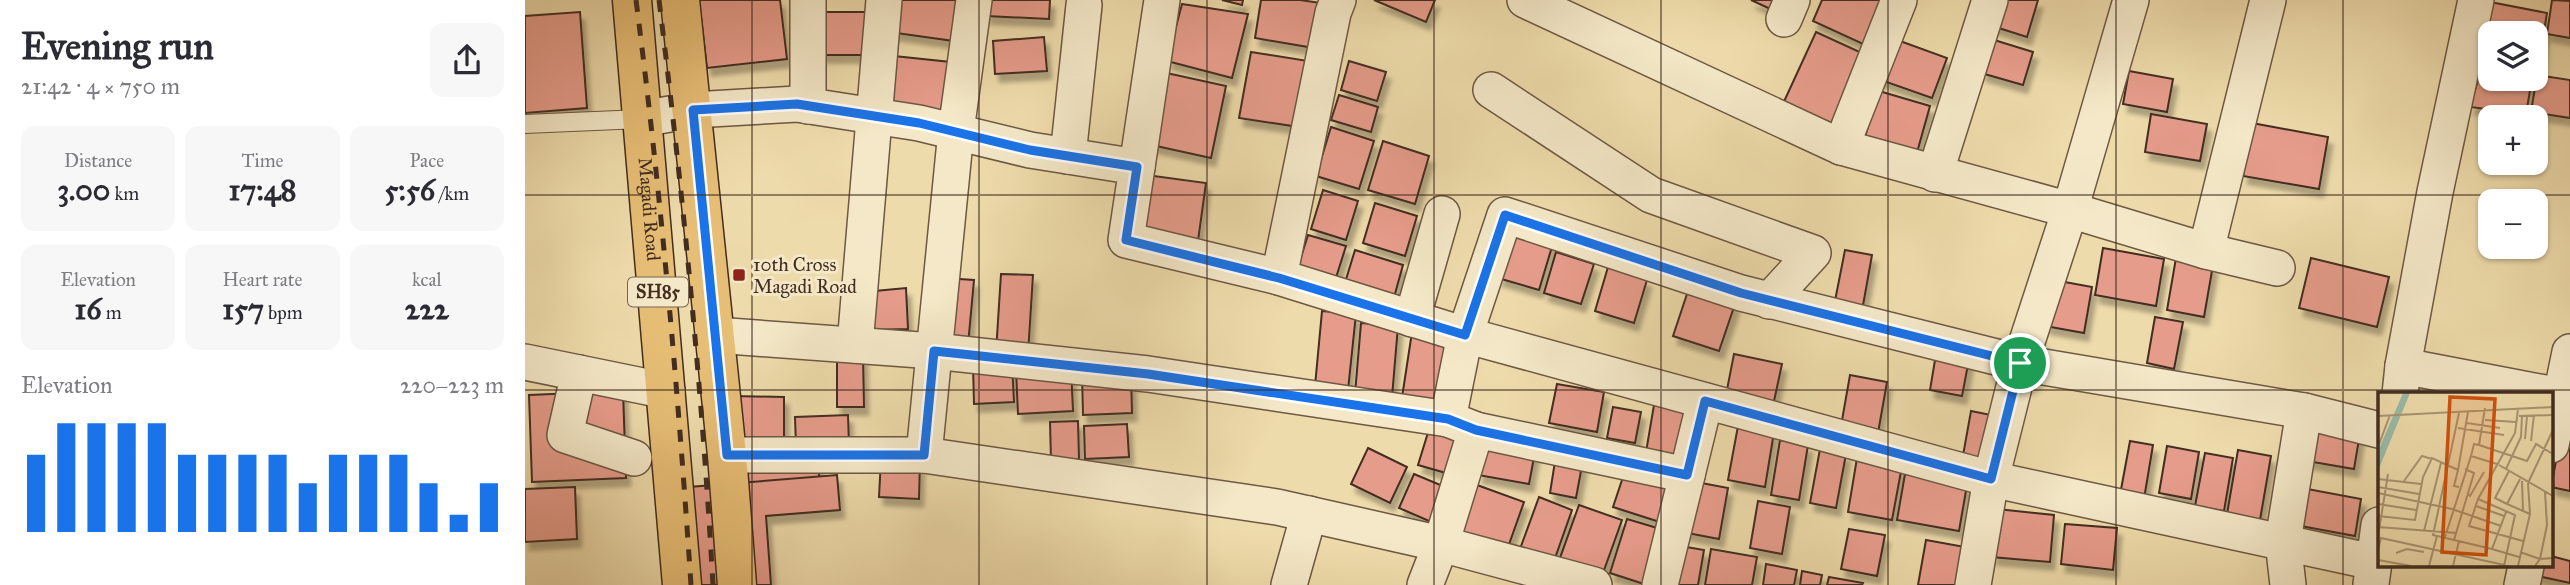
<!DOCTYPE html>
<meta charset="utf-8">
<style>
body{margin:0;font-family:"IM FELL Great Primer",serif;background:#f7f7f7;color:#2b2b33;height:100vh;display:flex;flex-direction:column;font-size:26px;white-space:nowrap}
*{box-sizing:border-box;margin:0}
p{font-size:23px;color:#7c7c81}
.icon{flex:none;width:38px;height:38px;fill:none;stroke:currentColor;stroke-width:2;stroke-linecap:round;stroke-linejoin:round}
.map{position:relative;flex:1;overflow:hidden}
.panel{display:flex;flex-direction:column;background:#fff;width:525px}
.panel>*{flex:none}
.buttons{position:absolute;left:1953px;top:21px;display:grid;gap:14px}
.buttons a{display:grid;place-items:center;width:70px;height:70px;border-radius:14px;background:#fff;box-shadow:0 2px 5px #0004;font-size:35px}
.pin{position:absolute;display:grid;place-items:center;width:60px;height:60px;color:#fff;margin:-30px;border:4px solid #fff;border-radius:50%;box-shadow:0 2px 7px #0007}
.round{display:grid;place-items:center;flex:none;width:74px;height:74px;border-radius:14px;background:#f7f7f7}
.head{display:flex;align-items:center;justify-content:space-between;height:119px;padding:0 21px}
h1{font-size:38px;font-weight:700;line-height:52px}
.figures{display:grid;grid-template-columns:repeat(3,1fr);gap:10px;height:119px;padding:7px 21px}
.figures div{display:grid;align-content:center;border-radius:14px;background:#f7f7f7;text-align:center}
.figures b{font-size:30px;font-weight:700}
.figures small{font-size:19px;font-weight:400}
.figures p{font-size:19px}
.chart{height:196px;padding:14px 21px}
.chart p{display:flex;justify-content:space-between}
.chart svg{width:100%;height:126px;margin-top:7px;stroke:#1a73e8;stroke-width:6}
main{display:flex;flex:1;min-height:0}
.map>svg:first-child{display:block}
.building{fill:#e69c8b;stroke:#422d20;stroke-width:2;filter:url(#shadow)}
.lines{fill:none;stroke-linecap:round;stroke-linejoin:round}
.lane-casing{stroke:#6d5843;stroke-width:20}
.street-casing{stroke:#6d5843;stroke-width:38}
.primary-casing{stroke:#422d20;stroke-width:41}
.lane{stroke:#f4e8c8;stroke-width:18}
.street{stroke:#f4e8c8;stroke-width:35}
.primary{stroke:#e7be76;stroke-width:38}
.rail{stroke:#422d20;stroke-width:5;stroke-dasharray:12 12;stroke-linecap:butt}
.route-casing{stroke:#fff;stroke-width:14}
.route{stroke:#1a73e8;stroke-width:9}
.grid{fill:none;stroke:#422d20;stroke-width:2;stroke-opacity:0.55}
.poi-dot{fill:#8f2418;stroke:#f4e8c8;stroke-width:2.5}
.labels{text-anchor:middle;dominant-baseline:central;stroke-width:6;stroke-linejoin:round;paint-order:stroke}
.shield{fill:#f4e8c8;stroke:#776552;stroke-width:2}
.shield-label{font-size:18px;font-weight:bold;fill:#422d20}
.street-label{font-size:19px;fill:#422d20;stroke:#f4e8c8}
.poi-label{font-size:19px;fill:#422d20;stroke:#f4e8c8;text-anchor:start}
.inset-road{fill:none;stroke:#a99573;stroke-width:2}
.view{fill:#cf520f;fill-opacity:0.15;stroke:#cf520f;stroke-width:3.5}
.inset-edge{fill:none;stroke:#422d20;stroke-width:3.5}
</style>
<main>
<section class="panel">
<div class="head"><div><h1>Evening run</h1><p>21:42 · 4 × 750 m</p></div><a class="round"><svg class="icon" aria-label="share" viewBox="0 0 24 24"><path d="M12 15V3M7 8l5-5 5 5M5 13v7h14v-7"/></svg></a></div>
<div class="figures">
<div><p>Distance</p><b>3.00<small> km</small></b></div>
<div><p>Time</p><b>17:48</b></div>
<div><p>Pace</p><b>5:56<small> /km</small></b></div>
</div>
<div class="figures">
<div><p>Elevation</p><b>16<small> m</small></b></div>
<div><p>Heart rate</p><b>157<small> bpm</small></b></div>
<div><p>kcal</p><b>222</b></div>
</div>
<div class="chart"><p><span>Elevation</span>220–223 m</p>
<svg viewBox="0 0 160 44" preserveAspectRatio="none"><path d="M5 44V17M15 44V6M25 44V6M35 44V6M45 44V6M55 44V17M65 44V17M75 44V17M85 44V17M95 44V27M105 44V17M115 44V17M125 44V17M135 44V27M145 44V38M155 44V27"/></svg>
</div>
</section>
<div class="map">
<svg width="2045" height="585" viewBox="0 0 2045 585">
<defs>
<filter id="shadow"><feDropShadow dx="4.5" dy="8" stdDeviation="2" flood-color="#0004"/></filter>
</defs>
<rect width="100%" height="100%" fill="#eedbab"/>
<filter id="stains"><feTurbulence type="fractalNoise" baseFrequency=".00286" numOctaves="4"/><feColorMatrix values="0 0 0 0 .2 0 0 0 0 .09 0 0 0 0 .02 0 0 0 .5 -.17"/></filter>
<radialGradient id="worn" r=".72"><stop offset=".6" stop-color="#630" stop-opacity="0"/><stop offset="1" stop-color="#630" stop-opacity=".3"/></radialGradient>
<!-- building -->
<g class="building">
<path d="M174,0H255L262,59L182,68Z"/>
<path d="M368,0H435L429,41L364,32Z"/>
<path d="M462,0H525L524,19L461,16Z"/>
<path d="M697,0H718L717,5Z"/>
<path d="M736,0H775L796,3L789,48L730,38Z"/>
<path d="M849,0H910L901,22Z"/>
<path d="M1226,0H1260L1254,13Z"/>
<path d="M1297,0H1359L1338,44L1288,21Z"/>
<path d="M1469,0H1513L1502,37L1461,24Z"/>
<path d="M2027,0L2045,1V38L2022,34Z"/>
<path d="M1960,1L2022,13L2012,73L2011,33H1965V61L1951,57Z"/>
<path d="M657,4L723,14L707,78L642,61Z"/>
<path d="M55,12L62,108L0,113V16Z"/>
<rect x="286" y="12" width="61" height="43"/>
<path d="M1291,32L1339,54L1304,130L1256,108Z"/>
<path d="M519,37L522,71L470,74L468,41Z"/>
<path d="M1364,37L1422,58L1407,98L1350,78Z"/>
<path d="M1466,39L1508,52L1498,85L1456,73Z"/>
<path d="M726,52L783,61L774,127L714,118Z"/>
<path d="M369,56L435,63L429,121L362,113Z"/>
<path d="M824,61L861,72L852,101L816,90Z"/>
<path d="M1956,70L1965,71V79H2007L2001,114L1945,107Z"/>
<path d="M1604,71L1648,79L1642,112L1598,104Z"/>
<path d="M637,72L701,86L686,158L622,144Z"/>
<path d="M2012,75L2045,80V118L2006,112Z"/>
<path d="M1354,91L1405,106L1391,156L1339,140Z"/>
<path d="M814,95L853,107L846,132L806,120Z"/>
<path d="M1626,114L1682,124L1675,161L1620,152Z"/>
<path d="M1727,123L1803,137L1794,189L1718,176Z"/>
<path d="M806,127L849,141L834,189L791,176Z"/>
<path d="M858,141L904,156L890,204L843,190Z"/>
<path d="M614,174L681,183L672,248L606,240Z"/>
<path d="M798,190L833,201L821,240L786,229Z"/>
<path d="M850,203L892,216L880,256L838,243Z"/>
<path d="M989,228L1029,240L1014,290L973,278Z"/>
<path d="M783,235L821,246L809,284L771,273Z"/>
<path d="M1578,248L1639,259L1631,306L1570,295Z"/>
<path d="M830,250L878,265L868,301L819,286Z"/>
<path d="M1320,250L1347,255L1337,311L1309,306Z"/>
<path d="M1031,252L1069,264L1056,304L1019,293Z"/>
<path d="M1651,258L1688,265L1679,317L1642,310Z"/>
<path d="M1786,258L1864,277L1852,327L1774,308Z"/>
<path d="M1083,267L1122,280L1109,323L1070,311Z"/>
<path d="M476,274L508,275L503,354L471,352Z"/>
<path d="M419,278L449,280L443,345L413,342Z"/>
<path d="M1529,280L1567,287L1559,333L1520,326Z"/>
<path d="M381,288L383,329L346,330L350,291Z"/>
<path d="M1164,288L1210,304L1194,351L1148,336Z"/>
<path d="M797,311L831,314L823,390L790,386Z"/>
<path d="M1630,317L1658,322L1649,369L1622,363Z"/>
<path d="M836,323L873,326L867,397L830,394Z"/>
<path d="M887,332L926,338L915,410L876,404Z"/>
<path d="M1412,348L1445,354L1437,396L1405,390Z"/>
<path d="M312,354L338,355L339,407H312Z"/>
<path d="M1209,354L1257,364L1246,415L1199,405Z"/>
<path d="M487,363L489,402L449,404L448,365Z"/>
<path d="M546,368L548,411L493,414L491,370Z"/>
<path d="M606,373L607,413L558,415L557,375Z"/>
<path d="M1325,375L1362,382L1353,433L1316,426Z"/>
<path d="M1032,384L1079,392L1072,432L1024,423Z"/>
<path d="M98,391L101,478L7,482L4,395Z"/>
<path d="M208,396L259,397V445H208Z"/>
<path d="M2043,399L2045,400V491L2026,487Z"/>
<path d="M1129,405L1169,413L1160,459L1121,452Z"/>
<path d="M1088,407L1116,412L1110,443L1082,438Z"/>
<path d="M1446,411L1466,415L1458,465L1437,461Z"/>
<path d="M323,415L324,445L271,447L270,417Z"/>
<path d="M1789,419L1836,427L1829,469L1782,461Z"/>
<path d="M553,421L554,459L526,460L525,422Z"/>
<path d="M602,424L604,457L560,459L559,426Z"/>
<path d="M905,426L940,436L928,475L893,465Z"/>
<path d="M1213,426L1249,432L1240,487L1203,480Z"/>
<path d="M1255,440L1283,445L1274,500L1246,495Z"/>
<path d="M1605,441L1628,445L1619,499L1595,495Z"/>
<path d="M959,443L1010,452L1004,484L953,475Z"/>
<path d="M1642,446L1674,452L1666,499L1634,493Z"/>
<path d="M843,448L882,467L865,503L826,484Z"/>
<path d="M1295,449L1321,454L1311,508L1285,503Z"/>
<path d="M1713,450L1746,456L1735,520L1702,514Z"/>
<path d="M1680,453L1708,458L1699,511L1670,506Z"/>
<path d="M1031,455L1058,460L1051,498L1025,493Z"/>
<path d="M1332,458L1377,466L1367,520L1323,512Z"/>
<path d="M356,459L395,461L394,499L354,497Z"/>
<path d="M294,460V510H219L218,461Z"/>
<path d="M1102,465L1158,483L1144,525L1088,507Z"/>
<path d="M889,474L925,489L911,524L874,508Z"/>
<path d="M1380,474L1442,485L1434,531L1372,520Z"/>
<path d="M312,475L315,510L241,516L246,585H146L139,489Z"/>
<path d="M1166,481L1203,488L1194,539L1157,532Z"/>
<path d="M952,485L999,502L982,550L934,533Z"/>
<path d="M1761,485L1836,499L1830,536L1754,522Z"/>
<path d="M50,487L52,539L0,542V489Z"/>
<path d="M1014,497L1047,510L1029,561L995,549Z"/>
<path d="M1233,501L1265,507L1257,554L1225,548Z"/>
<path d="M1054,505L1097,520L1078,573L1035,558Z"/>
<path d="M1472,509L1529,515L1525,562L1467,557Z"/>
<path d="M1102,519L1139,530L1122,585L1085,573Z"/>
<path d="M1540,524L1592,528L1588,570L1536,564Z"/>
<path d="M1324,529L1360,535L1352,576L1316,569Z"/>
<path d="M1401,540L1440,547L1433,585H1393Z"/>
<path d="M1150,545L1179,550L1173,585H1143Z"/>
<path d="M1186,549L1232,557L1227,585H1180Z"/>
<path d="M2026,556L2045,561V583L2008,575L2011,566H2026Z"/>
<path d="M1241,564L1272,570L1269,585H1238Z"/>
<path d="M1277,571L1297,575L1295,585H1275Z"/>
<path d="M1304,577L1338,583L1337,585H1302Z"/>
</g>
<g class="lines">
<!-- lane casing -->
<g class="lane-casing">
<path id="lane" d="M0,124L116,119"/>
</g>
<!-- street casing -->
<g class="street-casing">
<g id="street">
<path d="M813,0L808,13L754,277L940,335L1466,479L1848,562"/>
<path d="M1000,0L1316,147L1545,210L1681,251L1743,0"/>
<path d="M1259,19L1267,0"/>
<path d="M966,90L1126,195L1288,253L1244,301"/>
<path d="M283,106V0"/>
<path d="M116,119L168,110L272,104L394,123L505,150L612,167L601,240L754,277"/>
<path d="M1316,147L1374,0"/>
<path d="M543,156L559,5"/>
<path d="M612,167L637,0"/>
<path d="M1410,174L1465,0"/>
<path d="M1681,251L1752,268"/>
<path d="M887,319L917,214"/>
<path d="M190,335L409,351L623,374L923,419L951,430L916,544L900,585"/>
<path d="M330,345L359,0"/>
<path d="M0,362L142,391"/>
<path d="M1878,366L2025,394"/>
<path d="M54,373L40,435L109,458"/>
<path d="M1875,394L1878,366L1910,192L1951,0"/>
<path d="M923,419L940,335L980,215L1216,293L1495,363L1779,411L1854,430"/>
<path d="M951,430L1162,475L1180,401"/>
<path d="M2026,445L2045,352"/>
<path d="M202,455H399L752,507L916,544L1069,585"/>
<path d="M399,455L431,131L449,0"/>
<path d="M1846,584L1854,525"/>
<path d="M764,585L784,514"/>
<path d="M1135,585L1162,475"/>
<path d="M1448,585L1466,479L1495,363L1545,210L1606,0"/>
<path d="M1763,585L1758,541L1779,411"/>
<path d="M1997,585L2001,566"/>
</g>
</g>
<!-- primary casing -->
<g class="primary-casing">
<g id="primary">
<path id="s1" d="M107,0L157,585"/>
<path d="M155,0L202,455L212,585"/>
</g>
</g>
<!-- lane -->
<use href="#lane" class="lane"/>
<!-- street -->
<use href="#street" class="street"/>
<!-- primary -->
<use href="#primary" class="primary"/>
<!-- rail -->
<g class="rail">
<path d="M111,0C136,194 153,390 166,585"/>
<path d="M134,0C158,194 177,390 188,585"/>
</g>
</g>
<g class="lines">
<!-- route casing -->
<g class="route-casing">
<path id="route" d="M272,104L394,123L505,150L612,167L601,240L754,278L940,335L980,215L1216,293L1495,363L1466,479L1180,401L1162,475L951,430L923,419L623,374L409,351L399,455H202L168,110Z"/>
</g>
<!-- route -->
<use href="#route" class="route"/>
</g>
<!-- grid -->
<path class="grid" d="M227,0V585M454,0V585M682,0V585M909,0V585M1136,0V585M1363,0V585M1591,0V585M1818,0V585M0,195H2045M0,390H2045"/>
<!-- markers -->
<rect class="poi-dot" x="207" y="268" width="14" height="14" rx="3.5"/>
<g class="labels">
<!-- shield labels -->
<rect class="shield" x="103" y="277.5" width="60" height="29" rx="5"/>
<g class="shield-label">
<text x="133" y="292">SH85</text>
</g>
<!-- street labels -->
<g class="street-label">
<text stroke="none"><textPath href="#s1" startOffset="210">Magadi Road</textPath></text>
</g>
<!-- poi labels -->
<g class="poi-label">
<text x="228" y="264">10th Cross<tspan x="228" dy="22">Magadi Road</tspan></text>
</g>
</g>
<!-- overview -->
<g transform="translate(1853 392)">
<rect width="175" height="175" fill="#eedbab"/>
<path d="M25,1H32L0,79V59Z" fill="#99bba9"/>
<path class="inset-road" d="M140,17L137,41L100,107L91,134L145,149M81,21L55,143L114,157M0,24L175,15M141,24L175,23M107,28L138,30M89,31L122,36M80,36L126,43M147,47L149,24M153,49L156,23M101,53L149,69L158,52L175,62M0,55L12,23M93,64L96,52L101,53L107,16M121,73L175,104M128,77L143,45L144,24M80,78L76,94L81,95M0,87L43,92M142,87L129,112L152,122M26,89L44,64L54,67M144,89L145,119M0,95L41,102M167,100L169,133L162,167L175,166M0,101L74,117L123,134M89,101L92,104L106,80M100,107L137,123L126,174M0,112L38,118M129,112L117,106L131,79M98,114L126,124M128,120L114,157L141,165M0,124L37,128L45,85L54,66L80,78L90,20M0,135L78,141M46,139L63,71M0,145L10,82M67,145L93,64L119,72M76,148L96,81L87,77M0,158L3,146L131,174M142,160L162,167L157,174M18,161L29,157L46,160M0,168L33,174M51,174L59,144M75,174L81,149M140,174L152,122L150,91L175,38"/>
<path class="view" d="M72,5L117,7L108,163L64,160Z"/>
<rect width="175" height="175" class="inset-edge"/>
</g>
<rect width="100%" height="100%" filter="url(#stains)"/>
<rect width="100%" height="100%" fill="url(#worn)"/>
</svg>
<div class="buttons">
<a><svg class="icon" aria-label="layers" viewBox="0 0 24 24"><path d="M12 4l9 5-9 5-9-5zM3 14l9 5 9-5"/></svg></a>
<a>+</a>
<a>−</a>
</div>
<div class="pin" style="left:1495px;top:363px;background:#1e9e55"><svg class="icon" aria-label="arrive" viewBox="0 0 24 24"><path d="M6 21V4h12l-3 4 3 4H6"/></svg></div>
</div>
</main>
